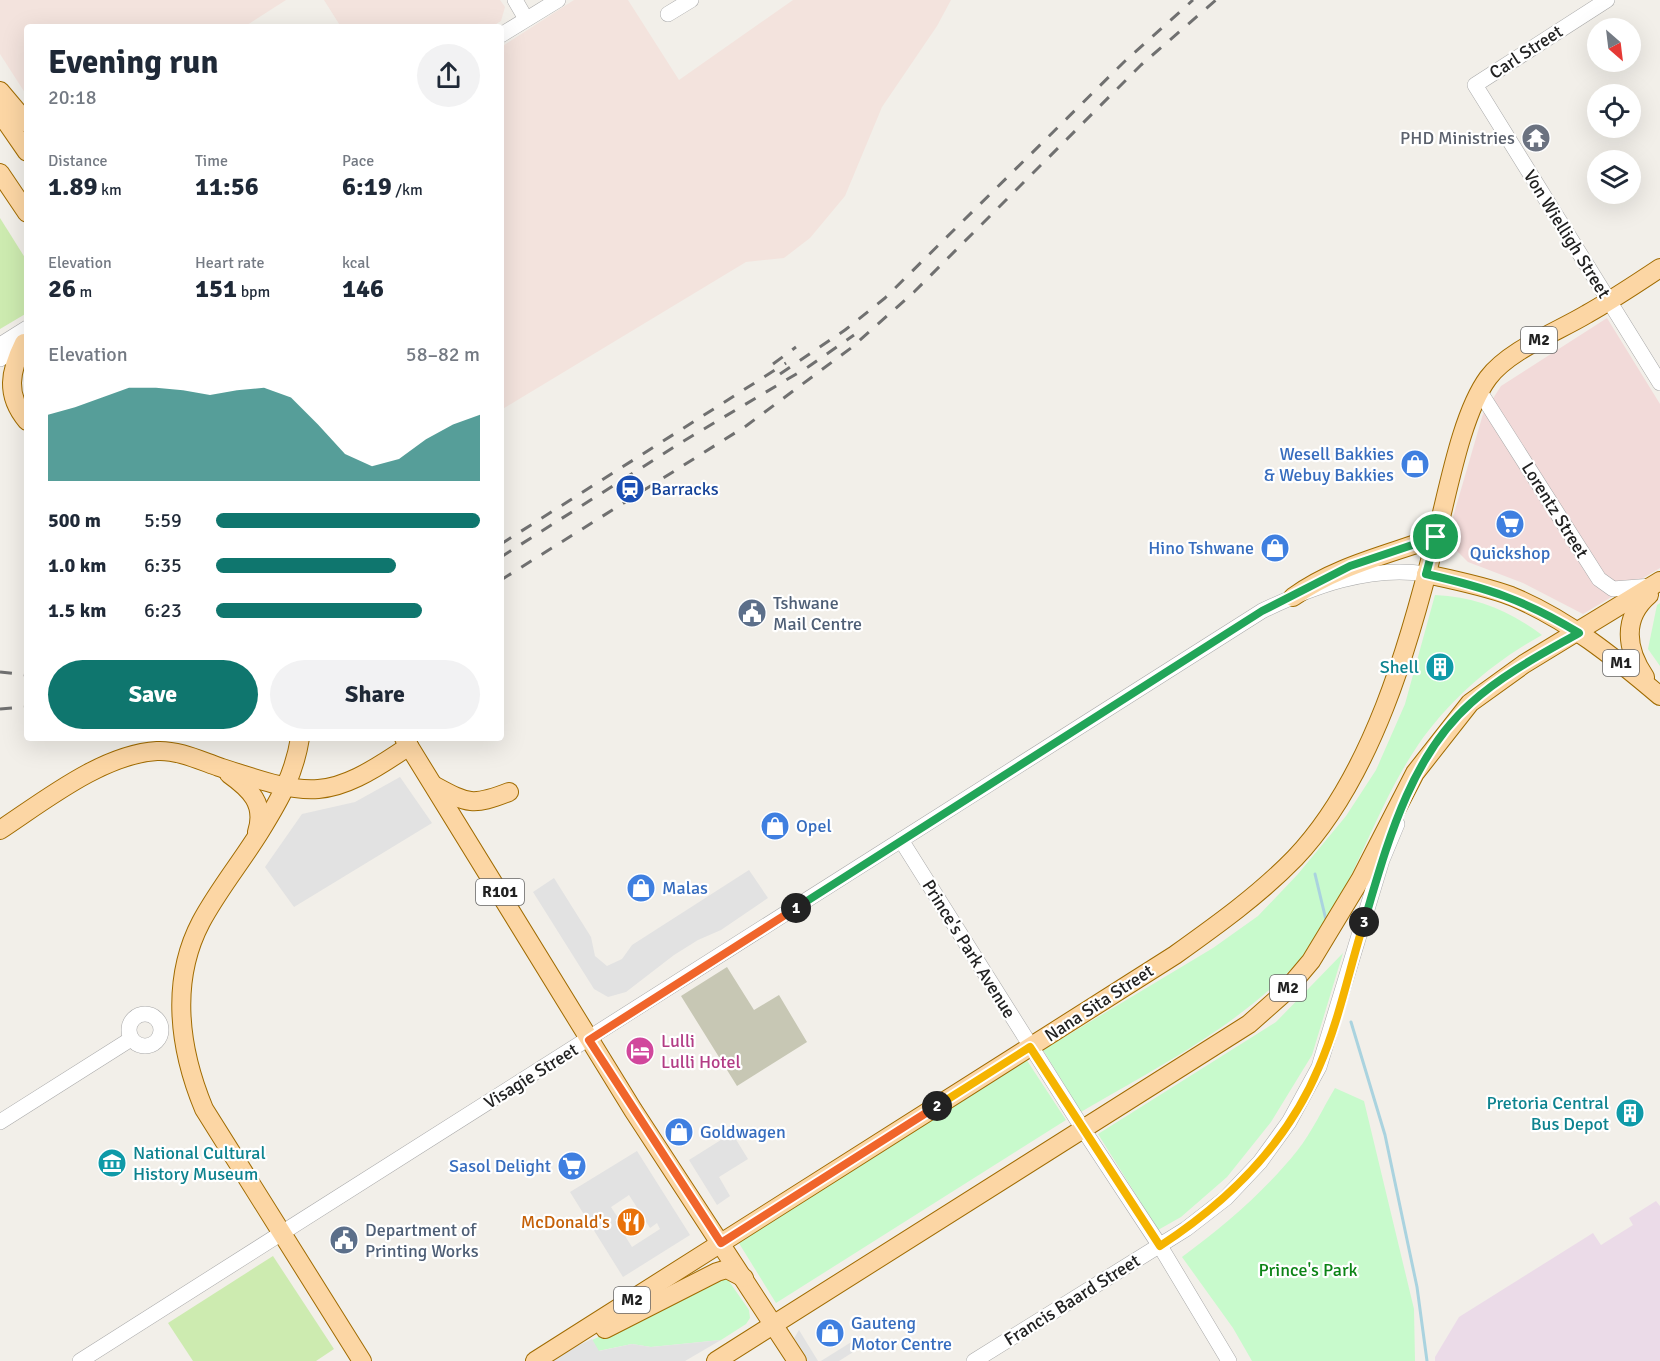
<!DOCTYPE html>
<meta charset="utf-8">
<style>
body{margin:0;font-family:Signika,sans-serif;background:#f2f2f3;color:#1f2937;height:100vh;display:flex;flex-direction:column;font-size:22px;white-space:nowrap}
*{box-sizing:border-box;margin:0}
p{font-size:20px;color:#747a83}
.icon{flex:none;width:33px;height:33px;fill:none;stroke:currentColor;stroke-width:2;stroke-linecap:round;stroke-linejoin:round}
.map{position:relative;flex:1;overflow:hidden}
.side{position:absolute;left:24px;top:24px;width:480px;height:717px;display:flex;flex-direction:column;background:#fff;border-radius:6px;box-shadow:0 6px 24px #0002}
.side>*{flex:none}
.needle{width:39px;rotate:152deg}
.tools{position:absolute;left:1587px;top:18px;display:grid;gap:12px}
.tools a{display:grid;place-items:center;width:54px;height:54px;border-radius:50%;background:#fff;box-shadow:0 6px 24px #0002;font-size:30px}
.pin{position:absolute;display:grid;place-items:center;width:51px;height:51px;color:#fff;margin:-26px;border:3px solid #fff;border-radius:50%;box-shadow:0 2px 6px #0007}
.km{position:absolute;width:30px;height:30px;margin:-15px;border-radius:50%;background:#222;color:#fff;font-size:16px;line-height:30px;text-align:center}
.round{display:grid;place-items:center;flex:none;width:63px;height:63px;border-radius:32px;background:#f2f2f3}
.headline{display:flex;align-items:center;justify-content:space-between;height:102px;padding:0 24px}
h1{font-size:33px;font-weight:800;line-height:45px}
.stats{display:grid;grid-template-columns:repeat(3,1fr);gap:9px;height:102px;padding:6px 24px}
.stats div{display:grid;align-content:center}
.stats b{font-size:26px;font-weight:800}
.stats small{font-size:16px;font-weight:400}
.stats p{font-size:16px}
.chart{height:168px;padding:12px 24px}
.chart p{display:flex;justify-content:space-between}
.chart svg{width:100%;height:108px;margin-top:6px;fill:#0f766e;opacity:.7}
.primary-button{display:flex;gap:12px;margin-top:auto;padding:12px 24px}
.primary-button a{flex:1;height:69px;border-radius:36px;background:#0f766e;color:#fff;font-size:24px;font-weight:800;line-height:69px;text-align:center}
.primary-button a+a{background:#f2f2f3;color:#1f2937}
ul{padding:0 24px;list-style:none;font-size:20px}
li{display:grid;grid-template-columns:96px 72px 1fr;align-items:center;height:45px}
li i{height:15px;border-radius:8px;background:#0f766e}
.map>svg:first-child{display:block}
.commercial{fill:#f2dad9}
.industrial{fill:#ebdbe8}
.military{fill:#f3e3dd}
.construction{fill:#c7c7b4}
.grass{fill:#cdebb0}
.park{fill:#c8facc}
.parking{fill:#e2e2e2;fill-rule:evenodd}
.lines{fill:none;stroke-linecap:round;stroke-linejoin:round}
.stream{stroke:#aad3df;stroke-width:3}
.minor-casing{stroke:#a9a9a9;stroke-width:16}
.major-casing{stroke:#a06b00;stroke-width:20}
.minor{stroke:#fff;stroke-width:15}
.major{stroke:#fcd6a4;stroke-width:18}
.rail{stroke:#707070;stroke-width:3;stroke-dasharray:12 12;stroke-linecap:butt}
.split-1-casing{stroke:#fff;stroke-width:12}
.split-2-casing{stroke:#fff;stroke-width:12}
.split-3-casing{stroke:#fff;stroke-width:12}
.split-4-casing{stroke:#fff;stroke-width:12}
.split-1{stroke:#22a559;stroke-width:8}
.split-2{stroke:#f0652b;stroke-width:8}
.split-3{stroke:#f5b400;stroke-width:8}
.split-4{stroke:#22a559;stroke-width:8}
.labels{text-anchor:middle;dominant-baseline:central;stroke-width:4.5;stroke-linejoin:round;paint-order:stroke}
.shield{fill:#fff;stroke:#646464;stroke-width:1.5}
.shield-label{font-size:16px;font-weight:bold;fill:#222}
.street-label{font-size:18px;fill:#222;stroke:#fff}
.worship-label{font-size:18px;fill:#5b616d;stroke:#fff;text-anchor:end}
.shop-label{font-size:18px;fill:#366cbe;stroke:#fff;text-anchor:start}
.transit-label{font-size:18px;fill:#164399;stroke:#fff;text-anchor:start}
.service-label{font-size:18px;fill:#4e5e75;stroke:#fff;text-anchor:start}
.culture-label{font-size:18px;fill:#0d838f;stroke:#fff;text-anchor:end}
.hotel-label{font-size:18px;fill:#b23c85;stroke:#fff;text-anchor:start}
.food-label{font-size:18px;fill:#c56008;stroke:#fff;text-anchor:end}
.park-label{font-size:18px;fill:#0c8416;stroke:#fff}
</style>
<div class="map">
<svg width="1660" height="1361" viewBox="0 0 1660 1361">
<rect width="100%" height="100%" fill="#f2efe9"/>
<!-- commercial -->
<path class="commercial" d="M1607,318L1660,404V568L1583,614L1523,583L1468,562L1456,550L1453,517L1483,414L1501,386Z"/>
<!-- industrial -->
<path class="industrial" d="M1656,1201L1660,1206V1361H1435V1357L1459,1317L1593,1233L1601,1245L1633,1225L1629,1218Z"/>
<!-- military -->
<g class="military">
<path d="M0,0H286L244,27H27V96L0,54Z"/>
<path d="M324,0H500L505,7L501,21L491,27H341Z"/>
<path d="M574,0H628L679,80L793,0H951L937,26L882,107L845,196L810,238L784,258L746,262L501,410V47Z"/>
</g>
<!-- construction -->
<path class="construction" d="M727,967L754,1010L779,995L807,1042L737,1086L681,996Z"/>
<!-- grass -->
<g class="grass">
<path d="M0,218L27,261V313L0,329Z"/>
<path d="M273,1256L334,1349L316,1361H193L168,1323Z"/>
</g>
<!-- park -->
<g class="park">
<path d="M1435,595C1477,597 1508,610 1542,635C1493,662 1450,699 1418,745C1378,804 1357,875 1319,934C1269,1011 1159,1066 1081,1112L1043,1050L1213,948L1258,916L1298,874L1346,816L1376,770L1405,704Z"/>
<path d="M1660,603V666L1648,649L1657,605Z"/>
<path d="M1343,953L1312,1055L1271,1122L1227,1177L1181,1217L1158,1230L1098,1134L1276,1022Z"/>
<path d="M1026,1059L1066,1120L776,1303L737,1240Z"/>
<path d="M1335,1088L1364,1101L1414,1309L1415,1361H1252L1233,1328L1182,1257C1224,1226 1264,1192 1297,1151C1312,1132 1323,1108 1335,1088Z"/>
<path d="M726,1277L749,1310L750,1318L746,1324L721,1340L651,1347L632,1344L598,1351L592,1340Z"/>
</g>
<!-- parking -->
<g class="parking">
<path d="M400,777L432,823L294,907L265,867L302,814L355,802Z"/>
<path d="M749,870L768,898L721,930L698,940L674,955L626,992L608,997L594,989L533,892L554,878L591,937L595,956L607,966L622,959L632,945Z"/>
<path d="M732,1133L748,1159L719,1177L730,1196L717,1205L689,1160Z"/>
<path d="M637,1151L690,1235L623,1277L570,1192ZM629,1195L650,1228L657,1223L660,1229L632,1247L615,1220L618,1218L611,1207Z"/>
<path d="M799,1330L818,1361H806L793,1340Z"/>
<path d="M861,1336L866,1344L839,1361H821Z"/>
<path d="M592,1339L599,1351L632,1344L651,1347L721,1340L685,1361H545Z"/>
</g>
<g class="lines">
<!-- stream -->
<g class="stream">
<path d="M1315,874L1326,920"/>
<path d="M1351,1022L1385,1135L1417,1287L1427,1361"/>
</g>
<!-- minor casing -->
<g class="minor-casing">
<g id="minor">
<path d="M515,0L526,19"/>
<path d="M1607,0L1475,85L1660,383"/>
<path d="M668,14L691,0"/>
<path d="M501,35L558,0"/>
<path d="M0,345L27,328"/>
<path d="M0,359L27,341"/>
<path d="M1480,392L1599,579L1613,589L1652,586"/>
<path d="M901,840L1083,1129L1160,1246L1229,1361"/>
<circle cx="145" cy="1030" r="16"/>
<path d="M0,1122L131,1039"/>
<path d="M80,1361L1262,611C1312,587 1369,565 1426,574"/>
<path d="M974,1361L1186,1229L1226,1198L1260,1162L1289,1122L1319,1067L1382,860L1397,824"/>
</g>
</g>
<!-- major casing -->
<g class="major-casing">
<g id="major">
<path d="M0,91L27,123"/>
<path d="M0,113L27,152"/>
<path d="M0,173L27,213"/>
<path d="M24,343C10,371 5,395 27,421"/>
<path d="M1426,574C1454,580 1484,586 1511,596C1567,619 1614,657 1660,696"/>
<path d="M1293,597C1336,566 1387,555 1436,537"/>
<path d="M1645,677C1626,649 1622,618 1649,595"/>
<path d="M300,738C294,775 280,799 261,830C242,861 218,890 201,922C170,981 179,1049 204,1109L362,1361"/>
<path d="M404,738L633,1110L797,1361"/>
<path d="M229,774C250,789 266,804 257,832"/>
<path d="M435,786C468,804 473,806 509,792"/>
<path d="M0,830C44,801 103,754 157,751C178,750 199,760 219,767C311,797 326,803 409,746"/>
<path d="M605,1329L717,1272L727,1269L744,1278"/>
<path d="M535,1361L1175,955C1217,925 1259,895 1295,858C1372,777 1410,643 1436,537C1448,492 1461,415 1488,378C1509,350 1557,332 1587,314C1612,300 1636,284 1660,268"/>
<path d="M716,1361L1249,1024L1284,993L1311,961L1360,880L1415,773L1470,703L1524,664L1660,581"/>
</g>
</g>
<!-- minor -->
<use href="#minor" class="minor"/>
<!-- major -->
<use href="#major" class="major"/>
<!-- rail -->
<g class="rail">
<path d="M773,364L796,347"/>
<path d="M780,374L845,330L885,298L1124,62L1193,0"/>
<path d="M501,544L786,363"/>
<path d="M501,557L682,442L808,367L854,335"/>
<path d="M501,580L746,426L851,348L914,292L1141,65L1216,0"/>
<path d="M0,672L27,675"/>
<path d="M0,709L27,707"/>
</g>
</g>
<g class="lines">
<!-- split-1 casing -->
<g class="split-1-casing">
<path id="split-1" d="M796,908L1262,611L1350,566L1436,537"/>
</g>
<!-- split-2 casing -->
<g class="split-2-casing">
<path id="split-2" d="M796,908L589,1040L721,1243L937,1106"/>
</g>
<!-- split-3 casing -->
<g class="split-3-casing">
<path id="split-3" d="M937,1106L1030,1047L1160,1246C1229,1201 1287,1144 1319,1067C1339,1021 1349,970 1364,922"/>
</g>
<!-- split-4 casing -->
<g class="split-4-casing">
<path id="split-4" d="M1364,922C1387,845 1409,758 1471,703C1503,674 1542,654 1579,633C1525,600 1487,588 1426,574L1436,537"/>
</g>
<!-- split-1 -->
<use href="#split-1" class="split-1"/>
<!-- split-2 -->
<use href="#split-2" class="split-2"/>
<!-- split-3 -->
<use href="#split-3" class="split-3"/>
<!-- split-4 -->
<use href="#split-4" class="split-4"/>
</g>
<!-- icons -->
<defs>
<g id="temple-disc" transform="scale(1.5)"><circle r="9.5" fill="#6b7280" stroke="#fff"/><path d="M0-6L5-2H3V0L6.5 2.5H4V6H1.5V3h-3V6H-4V2.5H-6.5L-3 0V-2H-5Z" fill="#fff"/></g>
<g id="shop-disc" transform="scale(1.5)"><circle r="9.5" fill="#3f7fe0" stroke="#fff"/><path d="M-5-2.5h2.3a2.7 3.5 0 0 1 5.4 0H5L5.5 6h-11ZM-1.5-2.5h3a1.5 2.3 0 0 0-3 0Z" fill="#fff"/></g>
<g id="station-disc" transform="scale(1.5)"><circle r="9.5" fill="#1a4fb4" stroke="#fff"/><path d="M-3-6H3Q5-6 5-4V2Q5 4 3 4L4.5 6H3L1.5 4h-3L-3 6H-4.5L-3 4Q-5 4-5 2V-4Q-5-6-3-6ZM-3.5-4v3h7v-3ZM-3.5 1v1.5H-2V1ZM2 1v1.5H3.5V1Z" fill="#fff"/></g>
<g id="supermarket-disc" transform="scale(1.5)"><circle r="9.5" fill="#3f7fe0" stroke="#fff"/><path d="M-6-5.5h2.5l.6 2H6L4.5 2H-2.5L-4.4-4H-6ZM-1.5 3.2a1.3 1.3 0 1 0 .1 0ZM3 3.2a1.3 1.3 0 1 0 .1 0Z" fill="#fff"/></g>
<g id="civic-disc" transform="scale(1.5)"><circle r="9.5" fill="#5c6f8a" stroke="#fff"/><path d="M-.6-6.5H3V-4.5H.6V-3L4-1V1h2V6H-6V1h2V-1L-.6-3ZM-1.2 2.5V6h2.4V2.5Z" fill="#fff"/></g>
<g id="building-disc" transform="scale(1.5)"><circle r="9.5" fill="#0f9aa8" stroke="#fff"/><path d="M-4-6H4V6H1V3H-1V6H-4ZM-2.5-4.3h1.7v1.8h-1.7ZM.8-4.3h1.7v1.8H.8ZM-2.5-1h1.7V.8h-1.7ZM.8-1h1.7V.8H.8Z" fill="#fff"/></g>
<g id="hotel-disc" transform="scale(1.5)"><circle r="9.5" fill="#d1479c" stroke="#fff"/><path d="M-6-4.5h1.5V1H6V5H4.5V3h-9V5H-6ZM-4 0a1.8 1.8 0 1 1 3.6 0ZM.5 0V-2.5h3Q6-2.5 6 0Z" fill="#fff"/></g>
<g id="museum-disc" transform="scale(1.5)"><circle r="9.5" fill="#0f9aa8" stroke="#fff"/><path d="M0-6L6-3V-2H-6V-3ZM-5-1h2V3h-2ZM-1-1h2V3h-2ZM3-1h2V3H3ZM-6 4H6V6H-6Z" fill="#fff"/></g>
<g id="restaurant-disc" transform="scale(1.5)"><circle r="9.5" fill="#e8710a" stroke="#fff"/><path d="M-5-6h1v4h1v-4h1v4h1v-4h1v5L-1.5 .5V6h-2V.5L-5-1ZM5-6V6H3V1.5H1.5Q1.5-4 5-6Z" fill="#fff"/></g>
</defs>
<g fill-rule="evenodd">
<use href="#temple-disc" x="1536" y="138"/>
<use href="#shop-disc" x="1415" y="464"/>
<use href="#station-disc" x="630" y="489"/>
<use href="#supermarket-disc" x="1510" y="524"/>
<use href="#shop-disc" x="1275" y="548"/>
<use href="#civic-disc" x="752" y="613"/>
<use href="#building-disc" x="1440" y="667"/>
<use href="#shop-disc" x="775" y="826"/>
<use href="#shop-disc" x="641" y="888"/>
<use href="#hotel-disc" x="640" y="1051"/>
<use href="#building-disc" x="1630" y="1113"/>
<use href="#shop-disc" x="679" y="1132"/>
<use href="#museum-disc" x="112" y="1163"/>
<use href="#supermarket-disc" x="572" y="1166"/>
<use href="#restaurant-disc" x="631" y="1222"/>
<use href="#civic-disc" x="344" y="1240"/>
<use href="#shop-disc" x="830" y="1333"/>
</g>
<g class="labels">
<!-- shield labels -->
<g class="shield">
<rect x="1521" y="327" width="36" height="26" rx="4.5"/>
<rect x="1603" y="650" width="36" height="26" rx="4.5"/>
<rect x="476" y="879" width="48" height="26" rx="4.5"/>
<rect x="1270" y="975" width="36" height="26" rx="4.5"/>
<rect x="614" y="1287" width="36" height="26" rx="4.5"/>
</g>
<g class="shield-label">
<text x="1539" y="340">M2</text>
<text x="1621" y="663">M1</text>
<text x="500" y="892">R101</text>
<text x="1288" y="988">M2</text>
<text x="632" y="1300">M2</text>
</g>
<!-- street labels -->
<g class="street-label">
<text transform="translate(1526 52) rotate(-33)">Carl Street</text>
<text transform="translate(1567 234) rotate(58)">Von Wielligh Street</text>
<text transform="translate(1555 510) rotate(58)">Lorentz Street</text>
<text transform="translate(969 949) rotate(58)">Prince's Park Avenue</text>
<text transform="translate(1099 1003) rotate(-33)">Nana Sita Street</text>
<text transform="translate(531 1076) rotate(-32)">Visagie Street</text>
<text transform="translate(1072 1300) rotate(-32)">Francis Baard Street</text>
</g>
<!-- worship labels -->
<g class="worship-label">
<text x="1515" y="138">PHD Ministries</text>
</g>
<!-- shop labels -->
<g class="shop-label">
<text x="1394" y="454" text-anchor="end">Wesell Bakkies<tspan x="1394" dy="21">&amp; Webuy Bakkies</tspan></text>
<text x="1254" y="548" text-anchor="end">Hino Tshwane</text>
<text x="1510" y="553" text-anchor="middle">Quickshop</text>
<text x="796" y="826">Opel</text>
<text x="662" y="888">Malas</text>
<text x="700" y="1132">Goldwagen</text>
<text x="551" y="1166" text-anchor="end">Sasol Delight</text>
<text x="851" y="1323">Gauteng<tspan x="851" dy="21">Motor Centre</tspan></text>
</g>
<!-- transit labels -->
<g class="transit-label">
<text x="651" y="489">Barracks</text>
</g>
<!-- service labels -->
<g class="service-label">
<text x="773" y="603">Tshwane<tspan x="773" dy="21">Mail Centre</tspan></text>
<text x="365" y="1230">Department of<tspan x="365" dy="21">Printing Works</tspan></text>
</g>
<!-- culture labels -->
<g class="culture-label">
<text x="1419" y="667">Shell</text>
<text x="1609" y="1103">Pretoria Central<tspan x="1609" dy="21">Bus Depot</tspan></text>
<text x="133" y="1153" text-anchor="start">National Cultural<tspan x="133" dy="21">History Museum</tspan></text>
</g>
<!-- hotel labels -->
<g class="hotel-label">
<text x="661" y="1041">Lulli<tspan x="661" dy="21">Lulli Hotel</tspan></text>
</g>
<!-- food labels -->
<g class="food-label">
<text x="610" y="1222">McDonald's</text>
</g>
<!-- park labels -->
<g class="park-label">
<text x="1308" y="1270">Prince's Park</text>
</g>
</g>
</svg>
<div class="tools">
<a><svg class="needle" viewBox="-14 -14 28 28"><path d="M0-13l5 13h-10z" fill="#e53935"/><path d="M0 13l5-13h-10z" fill="#747a83"/></svg></a>
<a><svg class="icon" aria-label="locate" viewBox="0 0 24 24"><circle cx="12" cy="12" r="6"/><path d="M12 2v4M12 18v4M2 12h4M18 12h4"/></svg></a>
<a><svg class="icon" aria-label="layers" viewBox="0 0 24 24"><path d="M12 4l9 5-9 5-9-5zM3 14l9 5 9-5"/></svg></a>
</div>
<div class="pin" style="left:1436px;top:537px;background:#1e9e55"><svg class="icon" aria-label="arrive" viewBox="0 0 24 24"><path d="M6 21V4h12l-3 4 3 4H6"/></svg></div>
<b class="km" style="left:796px;top:908px">1</b>
<b class="km" style="left:937px;top:1106px">2</b>
<b class="km" style="left:1364px;top:922px">3</b>
<section class="side">
<div class="headline"><div><h1>Evening run</h1><p>20:18</p></div><a class="round"><svg class="icon" aria-label="share" viewBox="0 0 24 24"><path d="M12 15V3M7 8l5-5 5 5M5 13v7h14v-7"/></svg></a></div>
<div class="stats">
<div><p>Distance</p><b>1.89<small> km</small></b></div>
<div><p>Time</p><b>11:56</b></div>
<div><p>Pace</p><b>6:19<small> /km</small></b></div>
</div>
<div class="stats">
<div><p>Elevation</p><b>26<small> m</small></b></div>
<div><p>Heart rate</p><b>151<small> bpm</small></b></div>
<div><p>kcal</p><b>146</b></div>
</div>
<div class="chart"><p><span>Elevation</span>58–82 m</p>
<svg viewBox="0 0 160 44" preserveAspectRatio="none"><path d="M0 44V17L10 14L20 10L30 6L40 6L50 7L60 9L70 7L80 6L90 10L100 21L110 33L120 38L130 35L140 27L150 21L160 17V44z"/></svg>
</div>
<ul>
<li><b>500 m</b>5:59<i style="width:100%"></i></li>
<li><b>1.0 km</b>6:35<i style="width:68%"></i></li>
<li><b>1.5 km</b>6:23<i style="width:78%"></i></li>
</ul>
<div class="primary-button"><a>Save</a><a>Share</a></div>
</section>
</div>
